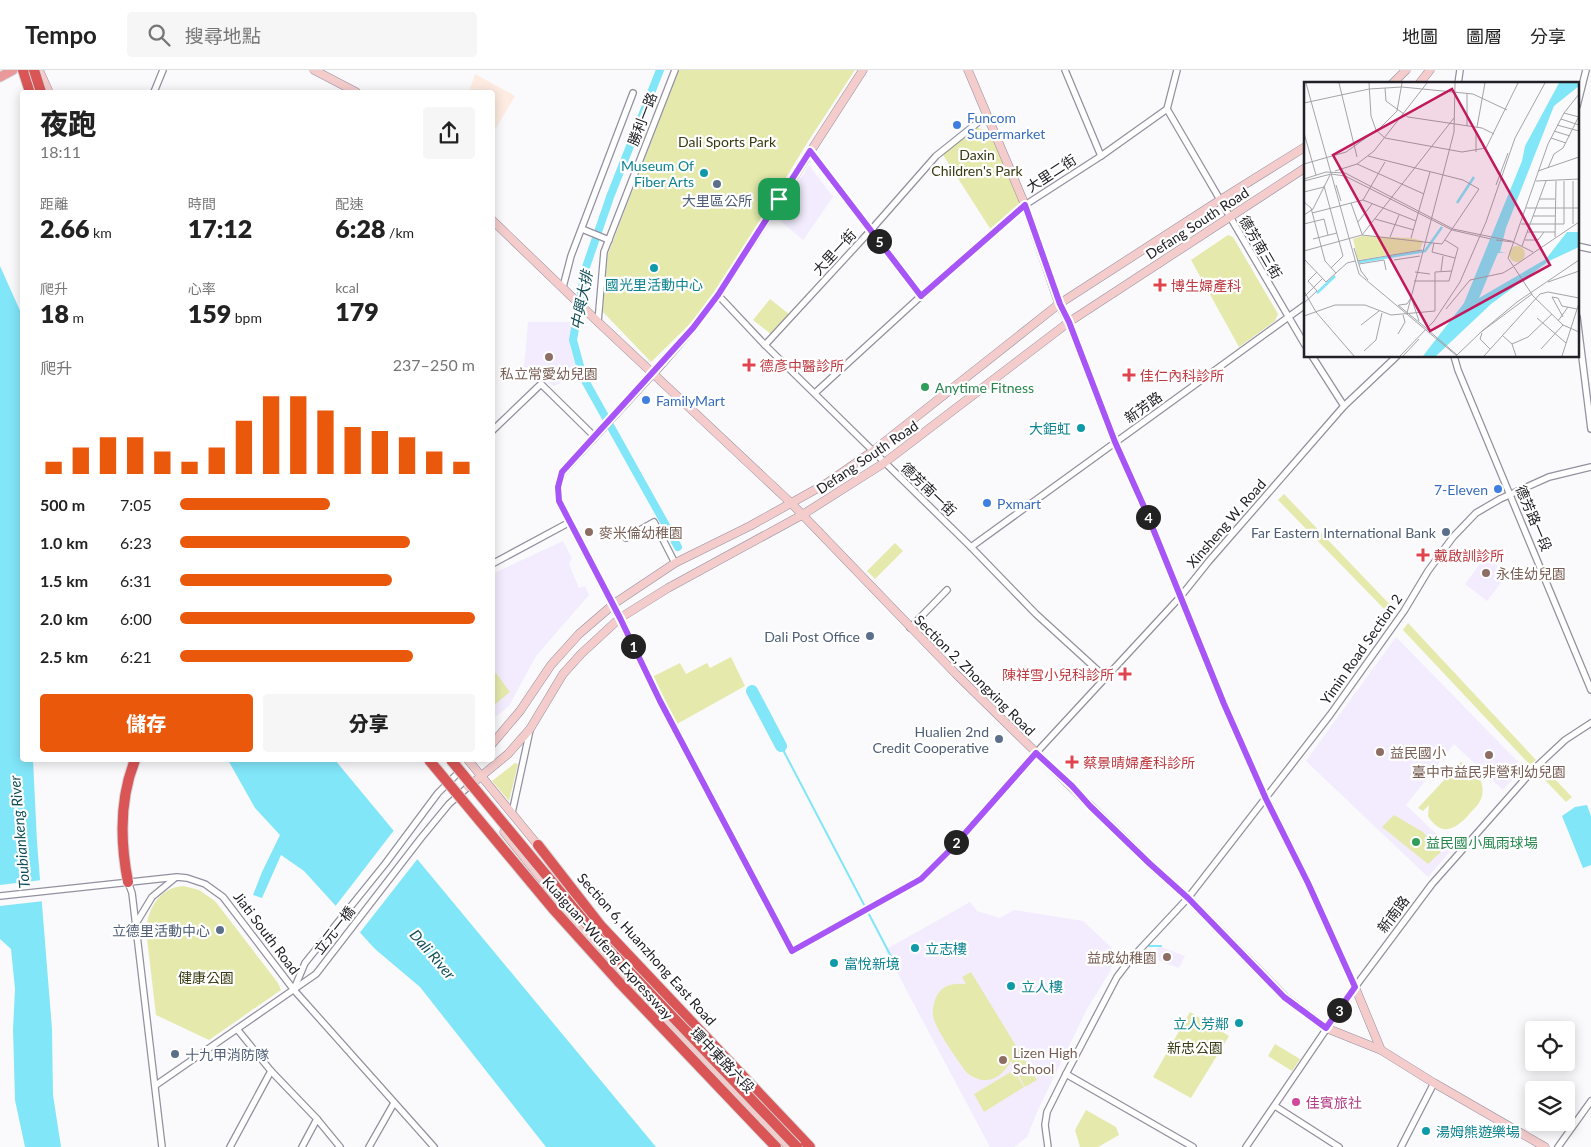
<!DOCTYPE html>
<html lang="zh-TW">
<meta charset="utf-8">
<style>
body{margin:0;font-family:Lato,"Noto Sans TC",sans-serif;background:#f6f6f6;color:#222;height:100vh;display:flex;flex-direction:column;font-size:19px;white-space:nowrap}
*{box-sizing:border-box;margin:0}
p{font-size:16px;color:#767676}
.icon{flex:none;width:28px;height:28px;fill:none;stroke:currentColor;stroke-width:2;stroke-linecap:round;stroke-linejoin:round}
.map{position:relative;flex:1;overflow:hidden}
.drawer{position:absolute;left:20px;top:20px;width:475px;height:672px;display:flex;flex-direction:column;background:#fff;border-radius:5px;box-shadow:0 2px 12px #0003}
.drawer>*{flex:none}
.tools{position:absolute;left:1525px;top:951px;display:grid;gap:10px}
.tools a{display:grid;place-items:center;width:50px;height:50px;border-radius:5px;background:#fff;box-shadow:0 2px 12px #0003;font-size:25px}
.pin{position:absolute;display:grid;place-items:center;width:42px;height:42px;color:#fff;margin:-21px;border-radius:10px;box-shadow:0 2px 8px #0006}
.km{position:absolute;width:25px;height:25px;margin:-12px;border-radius:50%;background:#222;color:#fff;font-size:14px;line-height:25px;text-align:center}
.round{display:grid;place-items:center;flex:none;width:52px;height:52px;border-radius:5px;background:#f6f6f6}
.summary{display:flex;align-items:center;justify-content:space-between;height:85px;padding:0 20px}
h1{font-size:28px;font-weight:800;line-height:38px}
.stats{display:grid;grid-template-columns:repeat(3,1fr);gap:8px;height:85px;padding:5px 20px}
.stats div{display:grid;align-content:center}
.stats b{font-size:25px;font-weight:800}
.stats small{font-size:14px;font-weight:400}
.stats p{font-size:14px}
.chart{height:140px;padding:10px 20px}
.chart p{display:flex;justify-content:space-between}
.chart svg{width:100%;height:90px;margin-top:5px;stroke:#ea580c;stroke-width:6}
.action{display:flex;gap:10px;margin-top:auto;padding:10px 20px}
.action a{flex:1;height:58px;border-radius:5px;background:#ea580c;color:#fff;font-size:20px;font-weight:800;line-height:58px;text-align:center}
.action a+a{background:#f6f6f6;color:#222}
ul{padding:0 20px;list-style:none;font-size:16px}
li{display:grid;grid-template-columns:80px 60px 1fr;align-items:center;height:38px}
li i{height:12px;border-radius:6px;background:#ea580c}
header{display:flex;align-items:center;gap:30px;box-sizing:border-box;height:70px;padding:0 25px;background:#fff;border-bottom:1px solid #e0e0e0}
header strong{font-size:24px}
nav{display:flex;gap:28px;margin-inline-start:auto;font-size:18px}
.search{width:350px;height:45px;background:#f6f6f6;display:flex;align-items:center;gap:12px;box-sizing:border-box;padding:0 18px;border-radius:5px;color:#767676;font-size:19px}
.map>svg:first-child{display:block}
.industrial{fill:#feece2}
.education{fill:#f3ecfe}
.green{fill:#e5eaac}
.water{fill:#81e6f8}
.pier{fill:#faf9fc}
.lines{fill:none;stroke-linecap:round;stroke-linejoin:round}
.stream{stroke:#81e6f8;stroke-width:2}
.canal{stroke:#81e6f8;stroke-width:8}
.river{stroke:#81e6f8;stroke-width:12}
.street-casing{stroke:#93909f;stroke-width:8}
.secondary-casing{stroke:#93909f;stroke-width:9}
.primary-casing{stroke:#d7d7d8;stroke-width:11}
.highway-casing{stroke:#d7d7d8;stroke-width:12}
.street{stroke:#fff;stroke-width:5.5}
.secondary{stroke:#f4cccc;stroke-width:8}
.primary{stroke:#e9999a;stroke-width:9}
.highway{stroke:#da5556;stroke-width:10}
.highway-bridge-casing{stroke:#d7d7d8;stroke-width:12;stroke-linecap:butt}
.highway-bridge{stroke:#da5556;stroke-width:10}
.route-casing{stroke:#fff;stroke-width:10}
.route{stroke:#a855f7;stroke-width:6}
.shop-dot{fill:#3f7fe0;stroke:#fff;stroke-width:2}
.culture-dot{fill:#0f9aa8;stroke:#fff;stroke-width:2}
.service-dot{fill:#5c6f8a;stroke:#fff;stroke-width:2}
.health-dot{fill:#e0444e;stroke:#fff;stroke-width:2}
.education-dot{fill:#8d6e63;stroke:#fff;stroke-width:2}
.leisure-dot{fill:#2e9e5b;stroke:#fff;stroke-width:2}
.hotel-dot{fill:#d1479c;stroke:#fff;stroke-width:2}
.labels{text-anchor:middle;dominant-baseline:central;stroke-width:4.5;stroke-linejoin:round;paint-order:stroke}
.shop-label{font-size:14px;fill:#366cbe;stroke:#fff;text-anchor:start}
.street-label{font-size:14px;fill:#222127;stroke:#fff}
.park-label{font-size:14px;fill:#383a10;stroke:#fff}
.culture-label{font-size:14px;fill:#0d838f;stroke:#fff;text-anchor:start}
.service-label{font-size:14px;fill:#4e5e75;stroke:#fff;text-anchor:end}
.health-label{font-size:14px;fill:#be3a42;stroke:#fff;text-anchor:start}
.education-label{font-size:14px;fill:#785e54;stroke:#fff;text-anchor:start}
.leisure-label{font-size:14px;fill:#27864d;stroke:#fff;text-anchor:start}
.hotel-label{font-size:14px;fill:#b23c85;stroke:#fff;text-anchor:start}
.water-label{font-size:15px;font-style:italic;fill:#124f58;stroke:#fff}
.inset-river{fill:none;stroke:#81e6f8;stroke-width:2.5}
.inset-road{fill:none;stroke:#a4a3a7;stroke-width:1}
.view{fill:#c2185b;fill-opacity:0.15;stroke:#c2185b;stroke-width:2.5}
.inset-edge{fill:none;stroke:#222127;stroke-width:2.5}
</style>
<header>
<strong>Tempo</strong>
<div class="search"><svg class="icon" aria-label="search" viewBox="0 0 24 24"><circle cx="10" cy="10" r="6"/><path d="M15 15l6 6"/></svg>搜尋地點</div>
<nav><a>地圖</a><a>圖層</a><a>分享</a></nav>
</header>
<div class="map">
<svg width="1591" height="1077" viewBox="0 0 1591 1077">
<rect width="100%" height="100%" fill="#faf9fc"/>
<!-- industrial -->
<path class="industrial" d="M475,4L515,26L493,63L492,22H469Z"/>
<!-- education -->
<g class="education">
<path d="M809,95L833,127L803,170L776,147Z"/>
<path d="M528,252H572L570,277L578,305L554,316L524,297Z"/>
<path d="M563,471L572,488L569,494L579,518L585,516L589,525L536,586L509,636L493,649L492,504Z"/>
<path d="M1490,481L1503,510L1487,531L1465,514Z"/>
<path d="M1396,567L1523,697L1503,720L1454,674L1406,735L1452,779L1428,807L1306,691Z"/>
<path d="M970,832L977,841L1000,848L1014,840L1083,851L1112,878L1111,900L1087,939L1038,1040L1027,1067L1014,1077H990L885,880Z"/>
<path d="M1159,876L1185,886L1179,898L1149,887Z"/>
</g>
<!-- green -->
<g class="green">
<path d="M679,0H855L809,70L716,222L690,254L651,292L603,242L608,184Z"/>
<path d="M975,57L991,62L1022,134L991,160L943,85Z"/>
<path d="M1228,165L1233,167L1278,244L1275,251L1239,277L1191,190Z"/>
<path d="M770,229L789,244L772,265L753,250Z"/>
<path d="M1284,424L1396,541L1391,546L1278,430Z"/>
<path d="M895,473L903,481L875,509L867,501Z"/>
<path d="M1408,553L1536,690L1530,695L1403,560Z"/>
<path d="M731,587L745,616L677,654L652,607L680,593L686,604L707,593L710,598Z"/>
<path d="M496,603L510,622L493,636V606Z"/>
<path d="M1461,692L1465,695L1460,701C1464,701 1468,701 1472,702C1482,706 1485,720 1481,729C1479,734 1475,738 1471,742C1458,758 1442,769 1428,746L1429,735L1423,741L1418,738Z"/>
<path d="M515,693L518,694L509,731L492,711Z"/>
<path d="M1546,700L1572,727L1566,732L1541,706Z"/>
<path d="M1394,745L1423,762L1441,782L1428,794L1382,757Z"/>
<path d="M184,816L199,820L215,831L278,913L281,920L209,970L156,945L146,860C148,838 160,817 184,816Z"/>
<path d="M971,902L1037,1010L1025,1017L1011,991C1001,1010 984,1017 966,1002C958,990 934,958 933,945C932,937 935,926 941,920C947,914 957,913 966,914L962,907Z"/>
<path d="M1190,942L1229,966L1191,1028L1153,1007Z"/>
<path d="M1275,974L1300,989L1292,1001L1268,986Z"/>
<path d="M1014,1000L1024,1017L984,1042L974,1024Z"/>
<path d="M1086,1040L1116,1057L1119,1065L1098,1077H1080L1075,1060Z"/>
</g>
<!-- water -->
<g class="water">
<path d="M0,196L22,245V690H33L37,772L52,959L53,1025L61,1077H25L15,1030L13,959L15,919L11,879L0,869Z"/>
<path d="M228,690H335L656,1077H546L420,917L375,879L304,801L281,785L262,828L253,825L262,802L280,765L255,738Z"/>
<path d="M1587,735L1591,746V795L1583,798L1562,746L1575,737Z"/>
</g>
<!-- pier -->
<g class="pier">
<path d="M395,759L419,787L358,865L334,838Z"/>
<path d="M42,810L44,831L0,836V815Z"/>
</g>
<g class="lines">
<!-- stream -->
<g class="stream">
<path d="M781,676L895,894"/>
<path d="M1149,876H1161"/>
</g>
<!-- canal -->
<path class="canal" d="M660,0L610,127L585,200L573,270L583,307L678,477"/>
<!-- river -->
<path class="river" d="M752,621L781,676"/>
<!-- street casing -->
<g class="street-casing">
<g id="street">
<path d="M1065,0L1101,86"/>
<path d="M1458,14L1460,0"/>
<path d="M154,22L163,0"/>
<path d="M1577,36L1586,0"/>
<path d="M1167,39L1305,275"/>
<path d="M810,81L921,226"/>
<path d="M582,159L609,170"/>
<path d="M1577,176L1591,179"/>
<path d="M563,217L571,186L633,23"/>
<path d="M718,225L765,275L971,477L1036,544L1105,607"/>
<path d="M1577,247L1591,359"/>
<path d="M598,252L604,182L675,0"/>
<path d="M765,275L871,160L936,86L986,46"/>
<path d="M1312,286L1344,336"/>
<path d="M1454,286L1458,300L1591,620"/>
<path d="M654,303L563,402L558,417L559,431L620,548L660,631L792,881L921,809L952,778L1036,683L1181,526L1209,491L1344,336L1397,286"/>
<path d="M815,323L921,226L1025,135L1101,86L1167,39L1177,0"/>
<path d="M492,361L541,314L595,367"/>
<path d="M626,468L654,452L675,493"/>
<path d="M971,477L1305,235"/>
<path d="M492,494L570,452"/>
<path d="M910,558L947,520"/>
<path d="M512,743L530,660"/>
<path d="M128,812L132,823L162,1077"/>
<path d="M0,826L177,807L187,808L205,814L223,827L294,920L434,1077"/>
<path d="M135,855L152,827L175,808"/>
<path d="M294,919L305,893L385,794L438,723L457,704"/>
<path d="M237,959L271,1001L317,1049L340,1077"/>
<path d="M1066,1004L1193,1077"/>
<path d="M156,1015L316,904L421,768L449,734L468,717"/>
<path d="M1275,1036L1339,1077"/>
<path d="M230,1077L271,1001"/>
<path d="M302,1077L317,1049"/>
<path d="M369,1077L394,1033"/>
<path d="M1048,1077L1045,1055L1047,1042L1066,1004L1117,907L1130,890L1188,828L1330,645L1404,541L1428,501L1453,467L1476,443L1500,429L1549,407L1591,397"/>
<path d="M1246,1077L1355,917L1432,814L1533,700L1565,670L1591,653"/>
<path d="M1401,1077L1434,1013"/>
<path d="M1558,1077L1591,1031"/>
</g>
</g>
<!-- secondary casing -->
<g class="secondary-casing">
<g id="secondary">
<path d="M39,0L49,22"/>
<path d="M314,0L356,22"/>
<path d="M968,0L1025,135L1059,234L1069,252L1115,372L1145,439L1224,634L1266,729L1308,813L1355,917L1381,980"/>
<path d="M1392,14L1406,0"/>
<path d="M1419,14L1430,0"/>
<path d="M492,150L598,252L791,433L956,604L1149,793L1188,828L1285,927L1326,958L1381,980L1434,1013L1545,1077"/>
<path d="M654,303L693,258L718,225L863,0"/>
<path d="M492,674L520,641L551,595L579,564L615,533L675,493L750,456L827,413L873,381L1059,234L1220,130L1305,77"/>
<path d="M468,690L541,779"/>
<path d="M468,717L508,684L530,659L563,604L581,584L620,548L668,518L802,445L884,393L1069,252L1305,98"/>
<path d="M504,762L584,862L667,951L789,1077"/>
</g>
</g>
<!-- primary casing -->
<g class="primary-casing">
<path id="primary" d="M0,7L13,0"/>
</g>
<!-- highway casing -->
<g class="highway-casing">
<g id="highway">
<path d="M23,0L30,22"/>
<path d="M538,775L601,856L810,1077"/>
<path d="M128,812C120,771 119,730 135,690"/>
</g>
</g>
<!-- street -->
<use href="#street" class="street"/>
<!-- secondary -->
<use href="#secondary" class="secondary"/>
<!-- primary -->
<use href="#primary" class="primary"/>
<!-- highway -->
<use href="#highway" class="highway"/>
<!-- highway-bridge casing -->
<g class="highway-bridge-casing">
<g id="highway-bridge">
<path d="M34,0L41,22"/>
<path d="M429,690L554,840L618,911L776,1077"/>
<path d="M451,690L605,876L797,1077"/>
</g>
</g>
<!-- highway-bridge -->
<use href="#highway-bridge" class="highway-bridge"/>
</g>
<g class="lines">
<!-- route casing -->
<g class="route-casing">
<path id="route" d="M810,81L921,226L1025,135L1060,234L1069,252L1115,372L1145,439L1224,634L1266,729L1308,813L1355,917L1326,958L1284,927L1188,828L1149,793L1090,736L1072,716L1036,683L952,778L921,809L792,881L660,631L620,548L559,431L558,417L562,402L693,258L718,225Z"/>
</g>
<!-- route -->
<use href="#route" class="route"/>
</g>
<!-- markers -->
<g class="shop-dot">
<circle cx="957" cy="55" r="5"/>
<circle cx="646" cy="330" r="5"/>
<circle cx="1498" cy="419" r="5"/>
<circle cx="987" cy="433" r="5"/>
</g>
<g class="culture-dot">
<circle cx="704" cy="103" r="5"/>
<circle cx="654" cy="198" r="5"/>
<circle cx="1081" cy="358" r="5"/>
<circle cx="915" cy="878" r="5"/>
<circle cx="834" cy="893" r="5"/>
<circle cx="1011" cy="916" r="5"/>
<circle cx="1239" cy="953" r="5"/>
<circle cx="1426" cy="1061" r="5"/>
</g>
<g class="service-dot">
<circle cx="717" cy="114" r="5"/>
<circle cx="1446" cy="462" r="5"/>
<circle cx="870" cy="566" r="5"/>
<circle cx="999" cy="669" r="5"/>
<circle cx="220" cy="860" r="5"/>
<circle cx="175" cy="984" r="5"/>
</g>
<g class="health-dot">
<path d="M1157.5 207.5h5v5h5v5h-5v5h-5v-5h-5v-5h5z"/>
<path d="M746.5 287.5h5v5h5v5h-5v5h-5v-5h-5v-5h5z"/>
<path d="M1126.5 297.5h5v5h5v5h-5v5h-5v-5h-5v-5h5z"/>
<path d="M1420.5 477.5h5v5h5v5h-5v5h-5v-5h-5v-5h5z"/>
<path d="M1122.5 596.5h5v5h5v5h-5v5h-5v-5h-5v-5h5z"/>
<path d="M1069.5 684.5h5v5h5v5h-5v5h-5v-5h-5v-5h5z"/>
</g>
<g class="education-dot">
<circle cx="549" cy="287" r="5"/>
<circle cx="589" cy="462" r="5"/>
<circle cx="1486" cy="503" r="5"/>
<circle cx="1380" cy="682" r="5"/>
<circle cx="1489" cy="685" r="5"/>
<circle cx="1167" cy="887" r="5"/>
<circle cx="1003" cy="990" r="5"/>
</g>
<g class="leisure-dot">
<circle cx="925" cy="317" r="5"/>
<circle cx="1416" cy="772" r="5"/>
</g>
<circle class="hotel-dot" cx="1296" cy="1032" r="5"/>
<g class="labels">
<!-- shop labels -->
<g class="shop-label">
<text x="967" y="47">Funcom<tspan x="967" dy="16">Supermarket</tspan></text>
<text x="656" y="330">FamilyMart</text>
<text x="1488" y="419" text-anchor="end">7-Eleven</text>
<text x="997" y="433">Pxmart</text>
</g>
<!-- street labels -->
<g class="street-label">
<text transform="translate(642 49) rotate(-69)">勝利一路</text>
<text transform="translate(1051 103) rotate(-33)">大里二街</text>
<text transform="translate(1197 153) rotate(-33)">Defang South Road</text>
<text transform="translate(1261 177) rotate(60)">德芳南三街</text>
<text transform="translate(834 182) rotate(-47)">大里一街</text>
<text transform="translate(1143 337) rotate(-36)">新芳路</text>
<text transform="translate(867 387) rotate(-34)">Defang South Road</text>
<text transform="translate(929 419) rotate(44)">德芳南一街</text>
<text transform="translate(1534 448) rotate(67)">德芳路一段</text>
<text transform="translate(1226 453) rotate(-49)">Xinsheng W. Road</text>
<text transform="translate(1361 579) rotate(-55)">Yimin Road Section 2</text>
<text transform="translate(975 605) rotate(45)">Section 2, Zhongxing Road</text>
<text transform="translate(1393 844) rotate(-53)">新南路</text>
<text transform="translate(334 860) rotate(-52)">立元一橋</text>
<text transform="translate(267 863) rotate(53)">Jiati South Road</text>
<text transform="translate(608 878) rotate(48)">Kuaiguan-Wufeng Expressway</text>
<text transform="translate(647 879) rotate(48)">Section 6, Huanzhong East Road</text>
<text transform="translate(723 990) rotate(46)">環中東路六段</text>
</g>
<!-- park labels -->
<g class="park-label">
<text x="727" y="71">Dali Sports Park</text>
<text x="977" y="84">Daxin<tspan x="977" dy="16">Children's Park</tspan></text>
<text x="206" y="907">健康公園</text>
<text x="1195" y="977">新忠公園</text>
</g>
<!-- culture labels -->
<g class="culture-label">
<text x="694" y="95" text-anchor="end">Museum Of<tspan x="694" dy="16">Fiber Arts</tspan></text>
<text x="654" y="214" text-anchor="middle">國光里活動中心</text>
<text x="1071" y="358" text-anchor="end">大鉅虹</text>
<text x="925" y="878">立志樓</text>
<text x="844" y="893">富悅新境</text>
<text x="1021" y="916">立人樓</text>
<text x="1229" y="953" text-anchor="end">立人芳鄰</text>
<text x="1436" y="1061">湯姆熊遊樂場</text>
</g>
<!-- service labels -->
<g class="service-label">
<text x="717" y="130" text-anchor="middle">大里區公所</text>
<text x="1436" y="462">Far Eastern International Bank</text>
<text x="860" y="566">Dali Post Office</text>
<text x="989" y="661">Hualien 2nd<tspan x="989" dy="16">Credit Cooperative</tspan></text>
<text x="210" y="860">立德里活動中心</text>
<text x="185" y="984" text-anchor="start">十九甲消防隊</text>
</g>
<!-- health labels -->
<g class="health-label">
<text x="1171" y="215">博生婦產科</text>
<text x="760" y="295">德彥中醫診所</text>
<text x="1140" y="305">佳仁內科診所</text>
<text x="1434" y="485">戴啟訓診所</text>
<text x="1114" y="604" text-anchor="end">陳祥雪小兒科診所</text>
<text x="1083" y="692">蔡景晴婦產科診所</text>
</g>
<!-- education labels -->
<g class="education-label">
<text x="549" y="303" text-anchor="middle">私立常愛幼兒園</text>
<text x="599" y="462">麥米倫幼稚園</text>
<text x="1496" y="503">永佳幼兒園</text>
<text x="1390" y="682">益民國小</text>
<text x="1489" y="701" text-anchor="middle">臺中市益民非營利幼兒園</text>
<text x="1157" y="887" text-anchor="end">益成幼稚園</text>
<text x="1013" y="982">Lizen High<tspan x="1013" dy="16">School</tspan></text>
</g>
<!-- leisure labels -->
<g class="leisure-label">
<text x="935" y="317">Anytime Fitness</text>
<text x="1426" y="772">益民國小風雨球場</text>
</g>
<!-- hotel labels -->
<g class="hotel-label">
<text x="1306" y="1032">佳賓旅社</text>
</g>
<!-- water labels -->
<g class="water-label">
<text transform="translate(581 230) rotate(-79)">中興大排</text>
<text transform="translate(19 762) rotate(-95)">Toubiankeng River</text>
<text transform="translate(433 884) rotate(49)">Dali River</text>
</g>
</g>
<!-- overview -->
<g transform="translate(1304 12)">
<rect width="275" height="275" fill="#faf9fc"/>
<path d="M58,154L107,156L119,159L116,168L54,178L49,157ZM205 172a8 8 0 1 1 16 0a8 8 0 1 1-16 0Z" fill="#e5eaac"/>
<path d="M255,1H275V4L250,24L202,146L196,170L202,171H194L175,216L242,177L263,150H275V165L245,179L187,222L132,274H119L160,221L218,79L221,64Z" fill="#81e6f8"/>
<path class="inset-river" d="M153,121L170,95M55,180L121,169L138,145M13,211L31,194"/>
<path class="inset-road" d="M2,1L55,192L153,274M35,1L53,75M65,1L67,34L72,48L81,56L158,70L182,66L214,1M81,6L82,19L104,35L178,46L190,52M275,12L260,31L244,62L204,176L229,214L259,243L275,250M0,21L65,7L98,5L169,12L203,28M260,31L275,35M257,37L275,43M253,43L275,49M163,44V12M173,45L181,1M250,49L266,54M0,51L12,93M247,56L262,61M172,70V50M0,82L42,70L76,46L93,29L98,1M53,82L120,112M244,86L250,72L259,66L275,34M31,89L53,82L70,69L123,1M234,89L275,75M0,97L22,90L41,91L149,147L207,159L229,170M0,99L27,92L41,94L148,148L187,157M232,99L275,97M269,99V142M32,103L37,119M192,103L204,71M20,104L39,174L27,186M0,110L20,105M235,117H251M59,118L81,80M0,120L7,126L21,179L32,191M47,121L58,152M222,126H275M8,131L59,118L112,139M0,133L9,127L26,93M229,134H251M71,137L110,148M54,140L68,122M0,142L20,137L24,153M217,142H260V99M223,150H251M58,153L138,162L175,107L159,98L64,74M86,155L95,133M251,155L252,99M107,156L126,90M9,157L33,151M192,158L209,160M221,158H234L240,150M130,161L128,170L151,176M218,164L242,99M50,166L57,189L64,198M0,169L58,153L150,36M0,177L22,200L43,181L51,179M90,178L116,174M53,179L118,168M55,182L80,178L82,188M210,184L275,140M137,189L139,174M111,190L126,192M110,199H145L154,166L141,158M244,200L275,189M0,209L12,230L50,274M0,215L19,196M107,215L115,239M254,216L248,215L259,235M254,216L258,224L273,227M0,221L13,209L4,199L13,190M94,223L122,246M95,223L103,222L107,216M142,227L166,198L199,191L209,185M103,231L150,50L151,1M0,234L31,223H61L87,233L131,229V190L148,189M233,236L262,261M254,239L264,225M57,243L75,229M123,247L153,273M177,250L213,220L275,178M178,251L176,257L186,267M94,252L101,240L99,233M199,254L208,262L212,274M208,262L224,255L248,232M237,267L259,243M60,269L72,258L78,231M153,273L177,250L228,212M96,274L130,239L156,200L182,140L211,56L241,1M99,274L115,257M180,274L236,212L244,210L275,216M258,274L275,221"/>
<path class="view" d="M148,7L246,183L126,249L29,73Z"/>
<rect width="275" height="275" class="inset-edge"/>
</g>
</svg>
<div class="tools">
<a><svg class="icon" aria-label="locate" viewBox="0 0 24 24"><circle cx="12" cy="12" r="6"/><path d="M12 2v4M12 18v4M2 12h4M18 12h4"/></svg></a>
<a><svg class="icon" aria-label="layers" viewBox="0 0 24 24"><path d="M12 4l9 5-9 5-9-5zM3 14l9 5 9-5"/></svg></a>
</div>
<div class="pin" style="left:779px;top:129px;background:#1e9e55"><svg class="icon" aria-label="arrive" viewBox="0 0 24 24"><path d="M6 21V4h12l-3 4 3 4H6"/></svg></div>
<b class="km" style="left:633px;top:576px">1</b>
<b class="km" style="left:956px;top:772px">2</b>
<b class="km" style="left:1339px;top:940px">3</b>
<b class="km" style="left:1148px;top:447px">4</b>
<b class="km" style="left:879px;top:171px">5</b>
<section class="drawer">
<div class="summary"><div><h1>夜跑</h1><p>18:11</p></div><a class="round"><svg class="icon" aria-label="share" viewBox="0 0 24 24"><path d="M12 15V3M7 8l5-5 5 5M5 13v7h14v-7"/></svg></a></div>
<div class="stats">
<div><p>距離</p><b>2.66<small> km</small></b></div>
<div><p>時間</p><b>17:12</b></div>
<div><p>配速</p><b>6:28<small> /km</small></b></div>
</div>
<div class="stats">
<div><p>爬升</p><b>18<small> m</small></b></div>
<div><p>心率</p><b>159<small> bpm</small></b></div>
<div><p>kcal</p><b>179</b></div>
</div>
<div class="chart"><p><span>爬升</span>237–250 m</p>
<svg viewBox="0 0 160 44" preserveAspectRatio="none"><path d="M5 44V38M15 44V31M25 44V26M35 44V26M45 44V33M55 44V38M65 44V31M75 44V18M85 44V6M95 44V6M105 44V13M115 44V21M125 44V23M135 44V26M145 44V33M155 44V38"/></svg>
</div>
<ul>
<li><b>500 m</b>7:05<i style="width:51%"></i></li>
<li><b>1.0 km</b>6:23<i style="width:78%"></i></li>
<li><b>1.5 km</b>6:31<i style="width:72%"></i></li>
<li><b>2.0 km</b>6:00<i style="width:100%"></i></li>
<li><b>2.5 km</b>6:21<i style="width:79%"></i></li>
</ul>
<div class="action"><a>儲存</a><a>分享</a></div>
</section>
</div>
